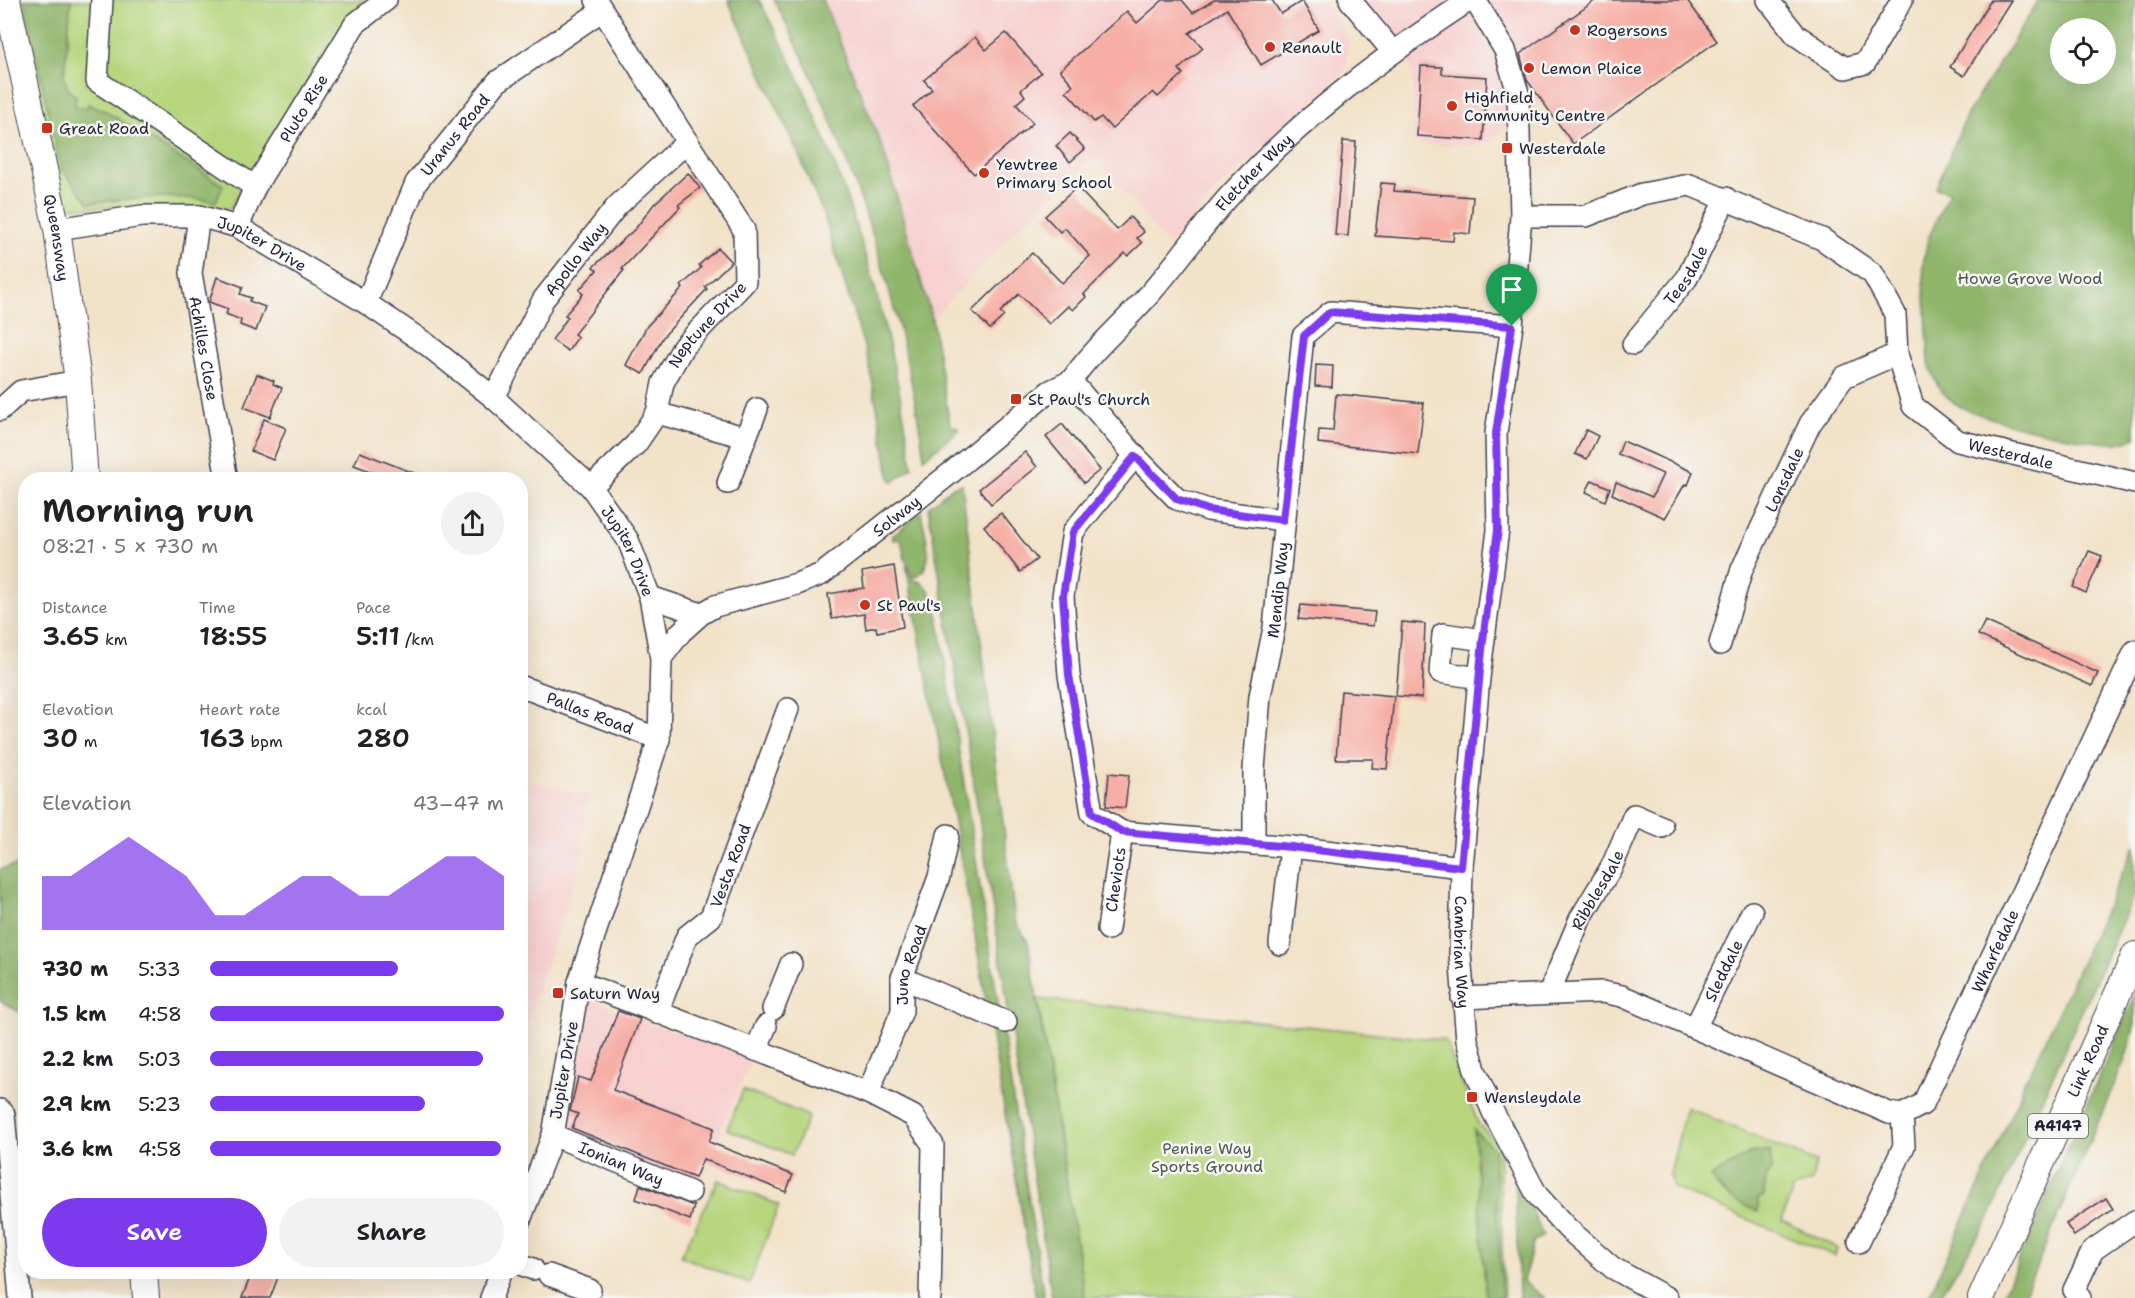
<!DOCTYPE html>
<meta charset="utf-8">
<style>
body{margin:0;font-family:"Shantell Sans",sans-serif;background:#f2f2f2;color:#202124;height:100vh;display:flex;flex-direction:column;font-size:22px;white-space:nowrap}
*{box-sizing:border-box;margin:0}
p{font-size:20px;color:#757577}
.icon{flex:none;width:33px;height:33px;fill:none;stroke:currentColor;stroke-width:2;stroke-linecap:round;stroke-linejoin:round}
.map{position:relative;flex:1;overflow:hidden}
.drawer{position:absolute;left:18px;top:472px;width:510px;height:807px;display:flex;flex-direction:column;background:#fff;border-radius:24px;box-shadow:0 6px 24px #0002}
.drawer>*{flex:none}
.fabs{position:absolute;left:2050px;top:18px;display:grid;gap:12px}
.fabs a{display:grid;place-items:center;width:66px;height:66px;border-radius:50%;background:#fff;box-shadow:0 6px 24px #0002;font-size:30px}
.pin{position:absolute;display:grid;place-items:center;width:51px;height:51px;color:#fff;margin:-62px -26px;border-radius:50% 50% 50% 0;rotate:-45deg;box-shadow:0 0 6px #0007}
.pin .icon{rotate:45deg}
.round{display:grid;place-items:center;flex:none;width:63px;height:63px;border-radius:32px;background:#f2f2f2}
.summary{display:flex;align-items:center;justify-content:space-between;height:102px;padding:0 24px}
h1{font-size:33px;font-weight:600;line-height:45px}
.stats{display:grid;grid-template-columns:repeat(3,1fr);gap:9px;height:102px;padding:6px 24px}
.stats div{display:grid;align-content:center}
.stats b{font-size:26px;font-weight:600}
.stats small{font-size:16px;font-weight:400}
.stats p{font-size:16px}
.chart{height:168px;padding:12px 24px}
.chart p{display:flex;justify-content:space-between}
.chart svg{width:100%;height:108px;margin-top:6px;fill:#7c3aed;opacity:.7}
.primary-button{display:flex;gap:12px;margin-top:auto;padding:12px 24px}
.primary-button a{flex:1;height:69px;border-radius:36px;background:#7c3aed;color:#fff;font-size:24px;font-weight:600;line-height:69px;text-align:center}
.primary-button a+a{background:#f2f2f2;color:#202124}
ul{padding:0 24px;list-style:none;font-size:20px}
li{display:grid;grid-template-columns:96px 72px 1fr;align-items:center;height:45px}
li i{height:15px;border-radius:8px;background:#7c3aed}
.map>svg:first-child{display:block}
.built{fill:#f7d0cf}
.green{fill:#b6d57d;stroke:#6c7c5c;stroke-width:1.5}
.forest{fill:#90b66c;stroke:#596c54;stroke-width:1.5;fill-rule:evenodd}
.building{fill:#f6aea5}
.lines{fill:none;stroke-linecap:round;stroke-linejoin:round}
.minor-casing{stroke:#413f50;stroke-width:24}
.major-casing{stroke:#413f50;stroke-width:28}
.minor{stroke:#fff;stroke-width:21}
.major{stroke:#fff;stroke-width:26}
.route-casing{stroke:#fff;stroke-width:12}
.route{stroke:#7c3aed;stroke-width:8}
.poi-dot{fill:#c8321e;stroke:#f6f6f2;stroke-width:2}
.labels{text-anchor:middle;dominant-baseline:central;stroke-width:5;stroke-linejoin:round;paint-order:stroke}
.shield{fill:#f6f6f2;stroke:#626272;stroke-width:1.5}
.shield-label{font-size:15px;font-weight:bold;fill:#22223b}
.poi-label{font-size:16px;fill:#22223b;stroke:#f6f6f2;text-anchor:start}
.street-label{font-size:16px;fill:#22223b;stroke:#f6f6f2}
.park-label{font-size:16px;fill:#4e584f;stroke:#f6f6f2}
</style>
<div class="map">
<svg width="2135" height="1298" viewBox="0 0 2135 1298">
<rect width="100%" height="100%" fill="#f6f6f2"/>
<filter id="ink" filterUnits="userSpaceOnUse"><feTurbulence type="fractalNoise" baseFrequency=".0167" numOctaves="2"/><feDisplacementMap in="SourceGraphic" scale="12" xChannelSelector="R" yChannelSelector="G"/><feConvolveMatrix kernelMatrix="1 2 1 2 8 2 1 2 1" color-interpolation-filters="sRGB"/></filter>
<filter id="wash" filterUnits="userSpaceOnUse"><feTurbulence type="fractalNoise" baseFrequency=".008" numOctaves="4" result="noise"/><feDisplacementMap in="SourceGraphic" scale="24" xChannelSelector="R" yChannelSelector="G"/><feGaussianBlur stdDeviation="1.35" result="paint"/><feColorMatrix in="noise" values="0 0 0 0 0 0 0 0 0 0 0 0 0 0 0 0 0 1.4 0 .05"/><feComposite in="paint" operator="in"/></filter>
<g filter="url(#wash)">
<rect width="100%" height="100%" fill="#f2e2c8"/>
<!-- built -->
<g class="built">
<path d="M823,0H1323L1349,40L1345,72L1218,189L1168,245L1094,157L1011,235L932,319L883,149Z"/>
<path d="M1361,0H1673L1482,147L1414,143L1413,71Z"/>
<path d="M521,780L589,796L579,869L521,1040Z"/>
<path d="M588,997L648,1023L752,1056L696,1192L553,1137Z"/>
</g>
<!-- green -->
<g class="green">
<path d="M16,0H367L347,17L230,209L59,207Z"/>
<path d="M1038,999L1445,1040L1478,1123L1499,1146L1504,1298H1085Z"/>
<path d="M743,1090L809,1116L792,1155L727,1129Z"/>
<path d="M1686,1107L1816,1162L1812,1181L1793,1189L1782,1220L1837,1248L1835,1256L1673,1188L1670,1174Z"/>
<path d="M718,1180L779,1205L749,1284L681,1256Z"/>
</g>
<!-- forest -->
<g class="forest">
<path d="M24,0H71L64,78L68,89L76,96L75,106L86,108L88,104L98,109H102L223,185L216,202C172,193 133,199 89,203L60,167Z"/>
<path d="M728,0H759C836,140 885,295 910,452L912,467L893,482L890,479L869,363L825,219L801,160Z"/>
<path d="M774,0H823L883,149L932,319L950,425L958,428V431L924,458C904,305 846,136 774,0Z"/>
<path d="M2039,0H2135V438C2129,440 2124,442 2117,443C2089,444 1974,419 1953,402C1940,392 1933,379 1929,363L1923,264L1928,239L1949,192L1936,188L1967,114ZM2061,28H2106V74H2061Z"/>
<path d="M962,484L1015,921L1028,942L1085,1298H1052L971,765L928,507L953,487Z"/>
<path d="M921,512C924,533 938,565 915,577L905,559L901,539L893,540L892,536Z"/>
<path d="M906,565L914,580C930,582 935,602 938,616L1044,1298H1036L974,930Z"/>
<path d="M2135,845V893L1987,1222L1939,1298H1928L2021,1093L2024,1081L2032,1069Z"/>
<path d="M25,863H26L25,1015L0,1001V869Z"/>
<path d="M2135,995V1024L2126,1057L2023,1298H2002Z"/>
<path d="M1474,1130L1494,1149L1502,1298H1486Z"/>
<path d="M1770,1150L1772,1169L1766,1177L1764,1196L1758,1199V1212C1738,1204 1723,1195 1710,1177L1751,1153Z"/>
<path d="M1515,1171L1543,1236L1534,1241L1523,1282L1545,1298H1519Z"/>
</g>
<g id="blocks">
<!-- building -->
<g class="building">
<path d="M1163,0H1182L1193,13L1214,0H1272L1281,14L1302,1L1319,30L1261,65L1227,9L1189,33L1203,48L1179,69L1183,74L1158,97L1153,92L1112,129L1101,117L1094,122L1066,91L1073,85L1060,70L1127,11L1137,23Z"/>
<path d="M1596,0H1687L1717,41L1573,144L1527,80L1520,54Z"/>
<path d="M1991,0H2011L1964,76L1950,67Z"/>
<path d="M1006,33L1041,73L1021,90L1025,96L1016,104L1033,123L974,174L913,106L932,89L924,80L975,37L986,50Z"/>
<path d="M1421,66L1442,67V74L1487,77L1483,140L1417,136Z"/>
<path d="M1070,133L1085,149L1070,162L1056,146Z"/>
<path d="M1343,141L1356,142L1348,236L1335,235Z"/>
<path d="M688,173L700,188L678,205L680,207L622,269L624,270L574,334L578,337L568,351L552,340L568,317L565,315L583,294L579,290L597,270L593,267L636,228L654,204Z"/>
<path d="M1381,183L1395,184L1394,191L1473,197L1470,234L1454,232L1453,241L1375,236Z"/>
<path d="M1077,187L1117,230L1130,217L1144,232L1137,238L1142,243L1128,256L1125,253L1084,294L1086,297L1073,310L1068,306L1049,324L1019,294L1000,312L1004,316L990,329L972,311L1032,253L1062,283L1090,256L1065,228L1060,232L1045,216Z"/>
<path d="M718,248L731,262L705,287L707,289L663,337L643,374L626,365L647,326L683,288L681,286L701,268L699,265Z"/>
<path d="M217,277L243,287L240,294L251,298L249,301L265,307L256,331L240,325L241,320L226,314L228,309L209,302Z"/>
<path d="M1316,365L1333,366L1332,387L1315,386Z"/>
<path d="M257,374L274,381L273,384L282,388L270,417L244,407Z"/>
<path d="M1336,394L1424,403L1418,454L1318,443L1319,430L1333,431Z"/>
<path d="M264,419L286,428L273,460L251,451Z"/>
<path d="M1062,424L1100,470L1084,483L1046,437Z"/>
<path d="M1586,430L1598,436L1587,459L1575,454Z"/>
<path d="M1623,441L1693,472L1688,485L1685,484L1665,518L1612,494L1616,482L1652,497L1663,474L1618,454Z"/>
<path d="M360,452L429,479V480H394L354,465Z"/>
<path d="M1025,452L1037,467L991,504L979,489Z"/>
<path d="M1592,480L1610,488L1605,501L1586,492Z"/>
<path d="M1001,513L1037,559L1020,572L984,526Z"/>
<path d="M2089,551L2102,556L2086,593L2073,587Z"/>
<path d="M894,566L903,627L877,632L876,627L866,629L864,614L832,619L828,594L864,588L862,572Z"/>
<path d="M1301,605L1375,612L1373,626L1298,619Z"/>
<path d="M1985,621L2098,673L2092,686L1978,635Z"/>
<path d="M1402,622L1425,624L1422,698L1396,696Z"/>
<path d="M1341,691L1394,696L1387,769L1372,768L1373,759H1336Z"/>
<path d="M1109,773L1129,775L1125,808L1106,806Z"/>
<path d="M618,1011L640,1019L613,1090L714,1128L709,1142L793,1175L786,1192L703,1159L695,1178L572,1128L578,1114L570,1111L578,1077L591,1081Z"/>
<path d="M640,1185L694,1206L690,1220L636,1199Z"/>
<path d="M2106,1198L2113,1209L2074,1236L2066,1224Z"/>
<path d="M252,1272H280L270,1298H242Z"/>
</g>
</g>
</g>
<g filter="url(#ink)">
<use href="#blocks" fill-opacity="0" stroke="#413f50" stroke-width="1.5"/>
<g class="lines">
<!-- minor casing -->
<g class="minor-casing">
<g id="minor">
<path d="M102,0L97,81L255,187"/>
<path d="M1350,0L1393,52"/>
<path id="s1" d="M1475,0L1505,50L1518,93L1521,216L1512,326L1496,433L1498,530L1479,678L1462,867L1460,953L1467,1040L1475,1070L1493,1112L1537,1195L1567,1228L1613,1268L1667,1298"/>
<path d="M1768,0L1796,35L1845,68L1865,63L1902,0"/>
<path id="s2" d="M199,216L191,273L227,480"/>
<path id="s3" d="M1521,216H1586L1642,194L1690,185L1822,239L1873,274L1895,314L1897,354L1913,406L1958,441L2135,483"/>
<path id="s4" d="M238,227L255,187L355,24L386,0"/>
<path id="s5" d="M57,229L142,216H199L238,227L366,303L425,343L494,398L591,487L628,540L650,597L661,658L659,739L579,982L553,1135L520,1220"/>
<path id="s6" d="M366,303L416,183L497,82L601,11"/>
<path id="s7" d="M1633,344L1687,278L1726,198"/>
<path id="s8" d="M1071,381C1094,347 1127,321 1153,290C1181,258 1205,222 1234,191C1304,116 1384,56 1470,0"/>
<path d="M1071,381L1135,456L1177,499L1208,510L1283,520"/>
<path id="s9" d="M494,398L543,300L617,206L687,142"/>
<path d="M0,410L21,391L78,381"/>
<path d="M657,413L744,437"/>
<path d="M1135,456L1073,532L1063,596L1069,675L1092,813L1122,832L1291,847L1462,867"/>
<path d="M728,483L757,409"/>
<path id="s10" d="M591,487L636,444L657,413L663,383L683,347L745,282L744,230L596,0"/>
<path d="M650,597L701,614"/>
<path id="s11" d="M1720,644L1742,569L1810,424L1844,377L1897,354"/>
<path id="s12" d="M661,658L681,632L701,614L715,606L797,584L822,574L952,472L1050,391L1071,381"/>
<path d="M1479,678L1440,672L1443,634L1483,640"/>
<path id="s13" d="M520,686L659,739"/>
<path id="s14" d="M1254,844V769L1260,696L1274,628L1303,336L1331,312L1512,326"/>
<path id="s15" d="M1108,929L1122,832"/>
<path d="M1280,944L1291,847"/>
<path d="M902,978L1006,1022"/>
<path d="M579,982L868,1093L913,1116L933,1145L930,1298"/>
<path id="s16" d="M1549,993L1580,919L1612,866L1634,815L1662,827"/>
<path d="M1462,998L1602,992L1622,996L1889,1113L1902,1115"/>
<path d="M773,1009L791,964"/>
<path id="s17" d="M657,1013L687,936L711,917L788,709"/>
<path id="s18" d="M1695,1028L1752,912"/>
<path d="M756,1050L766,1026"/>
<path id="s19" d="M868,1093L902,1011V978L939,877L948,835"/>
<path d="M0,1110L4,1114L20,1298"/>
<path id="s20" d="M553,1135L690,1192"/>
<path id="s21" d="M1859,1242L1904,1146L1902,1115L1923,1104L2135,651"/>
<path d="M520,1264L533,1269"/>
<path d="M549,1275L590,1290"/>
<path d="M491,1298L501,1272"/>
<path d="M2080,1298L2074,1290L2093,1250L2135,1221"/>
</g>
</g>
<!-- major casing -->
<g class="major-casing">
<g id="major">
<path id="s22" d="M7,0L57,229L78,381L85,480"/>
<path d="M144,1272L146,1298"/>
<path id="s23" d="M1981,1298L2135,955"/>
</g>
</g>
<!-- minor -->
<use href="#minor" class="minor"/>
<!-- major -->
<use href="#major" class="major"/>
</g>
</g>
<g class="lines" filter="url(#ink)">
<!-- route casing -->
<g class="route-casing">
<path id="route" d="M1330,312L1512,326L1496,433L1498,530L1483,640L1461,867L1291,847L1122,832L1092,813L1069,675L1063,596L1073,532L1135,456L1177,499L1208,510L1283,520L1304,336Z"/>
</g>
<!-- route -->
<use href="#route" class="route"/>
</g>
<!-- markers -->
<g class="poi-dot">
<circle cx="1575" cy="30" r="6"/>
<circle cx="1270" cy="47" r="6"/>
<circle cx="1529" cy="68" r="6"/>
<circle cx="1452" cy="106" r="6"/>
<rect x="41" y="122" width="12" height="12" rx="3"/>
<rect x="1501" y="142" width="12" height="12" rx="3"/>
<circle cx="984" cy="173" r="6"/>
<rect x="1010" y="393" width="12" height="12" rx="3"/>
<circle cx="865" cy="605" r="6"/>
<rect x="552" y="987" width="12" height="12" rx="3"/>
<rect x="1466" y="1091" width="12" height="12" rx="3"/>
</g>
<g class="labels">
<!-- shield labels -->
<rect class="shield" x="2028" y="1114" width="60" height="24" rx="4.5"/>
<g class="shield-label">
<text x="2058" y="1126">A4147</text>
</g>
<!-- poi labels -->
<g class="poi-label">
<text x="1587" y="30">Rogersons</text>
<text x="1282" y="47">Renault</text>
<text x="1541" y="68">Lemon Plaice</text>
<text x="1464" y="97">Highfield<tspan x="1464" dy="18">Community Centre</tspan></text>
<text x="59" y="128">Great Road</text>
<text x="1519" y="148">Westerdale</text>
<text x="996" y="164">Yewtree<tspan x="996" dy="18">Primary School</tspan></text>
<text x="1028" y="399">St Paul's Church</text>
<text x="877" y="605">St Paul's</text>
<text x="570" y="993">Saturn Way</text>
<text x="1484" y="1097">Wensleydale</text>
</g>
<!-- street labels -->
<g class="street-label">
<text stroke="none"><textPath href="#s4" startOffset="136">Pluto Rise</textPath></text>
<text stroke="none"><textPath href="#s6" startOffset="192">Uranus Road</textPath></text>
<text stroke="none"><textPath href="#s8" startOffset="278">Fletcher Way</textPath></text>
<text stroke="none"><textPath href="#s22" startOffset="243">Queensway</textPath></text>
<text stroke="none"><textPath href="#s5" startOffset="212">Jupiter Drive</textPath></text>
<text stroke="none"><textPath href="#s9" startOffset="162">Apollo Way</textPath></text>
<text stroke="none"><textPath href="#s7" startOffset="87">Teesdale</textPath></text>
<text stroke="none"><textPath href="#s10" startOffset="204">Neptune Drive</textPath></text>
<text stroke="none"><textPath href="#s2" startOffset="134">Achilles Close</textPath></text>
<text stroke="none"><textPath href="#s3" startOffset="630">Westerdale</textPath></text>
<text stroke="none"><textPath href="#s11" startOffset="177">Lonsdale</textPath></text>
<text stroke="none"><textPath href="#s12" startOffset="282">Solway</textPath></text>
<text stroke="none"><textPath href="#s5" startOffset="698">Jupiter Drive</textPath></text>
<text stroke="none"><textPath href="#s14" startOffset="256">Mendip Way</textPath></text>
<text stroke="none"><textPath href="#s13" startOffset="75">Pallas Road</textPath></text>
<text stroke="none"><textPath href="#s17" startOffset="168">Vesta Road</textPath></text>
<text stroke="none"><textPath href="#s15" startOffset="50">Cheviots</textPath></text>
<text stroke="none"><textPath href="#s16" startOffset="114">Ribblesdale</textPath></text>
<text stroke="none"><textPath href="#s21" startOffset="330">Wharfedale</textPath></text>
<text stroke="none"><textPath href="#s1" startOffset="966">Cambrian Way</textPath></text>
<text stroke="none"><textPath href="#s19" startOffset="136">Juno Road</textPath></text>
<text stroke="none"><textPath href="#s18" startOffset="64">Sleddale</textPath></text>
<text stroke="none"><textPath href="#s23" startOffset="260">Link Road</textPath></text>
<text transform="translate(564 1070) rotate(-80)">Jupiter Drive</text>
<text stroke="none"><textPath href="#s20" startOffset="74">Ionian Way</textPath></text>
</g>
<!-- park labels -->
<g class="park-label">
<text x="2030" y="278">Howe Grove Wood</text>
<text x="1207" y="1148">Penine Way<tspan x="1207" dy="18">Sports Ground</tspan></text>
</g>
</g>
</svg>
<div class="fabs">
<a><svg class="icon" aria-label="locate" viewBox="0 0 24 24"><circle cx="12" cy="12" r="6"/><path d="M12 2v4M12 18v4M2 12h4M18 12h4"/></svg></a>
</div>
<div class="pin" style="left:1512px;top:326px;background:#1e9e55"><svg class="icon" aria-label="arrive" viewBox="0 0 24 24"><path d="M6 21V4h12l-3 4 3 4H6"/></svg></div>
<section class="drawer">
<div class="summary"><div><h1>Morning run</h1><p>08:21 · 5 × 730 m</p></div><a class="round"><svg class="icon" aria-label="share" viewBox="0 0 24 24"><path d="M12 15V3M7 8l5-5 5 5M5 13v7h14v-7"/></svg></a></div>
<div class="stats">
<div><p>Distance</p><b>3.65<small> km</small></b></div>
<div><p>Time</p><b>18:55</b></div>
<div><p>Pace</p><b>5:11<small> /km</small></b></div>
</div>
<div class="stats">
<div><p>Elevation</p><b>30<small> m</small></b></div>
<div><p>Heart rate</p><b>163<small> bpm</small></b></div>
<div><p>kcal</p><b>280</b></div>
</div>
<div class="chart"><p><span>Elevation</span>43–47 m</p>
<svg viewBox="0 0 160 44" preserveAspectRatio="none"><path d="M0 44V22L10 22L20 14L30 6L40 14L50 22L60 38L70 38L80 30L90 22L100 22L110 30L120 30L130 22L140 14L150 14L160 22V44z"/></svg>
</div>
<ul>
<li><b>730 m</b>5:33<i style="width:64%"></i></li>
<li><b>1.5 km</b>4:58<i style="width:100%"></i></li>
<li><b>2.2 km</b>5:03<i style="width:93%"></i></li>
<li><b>2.9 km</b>5:23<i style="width:73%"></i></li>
<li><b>3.6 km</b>4:58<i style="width:99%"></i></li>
</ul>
<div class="primary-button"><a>Save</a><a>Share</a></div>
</section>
</div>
